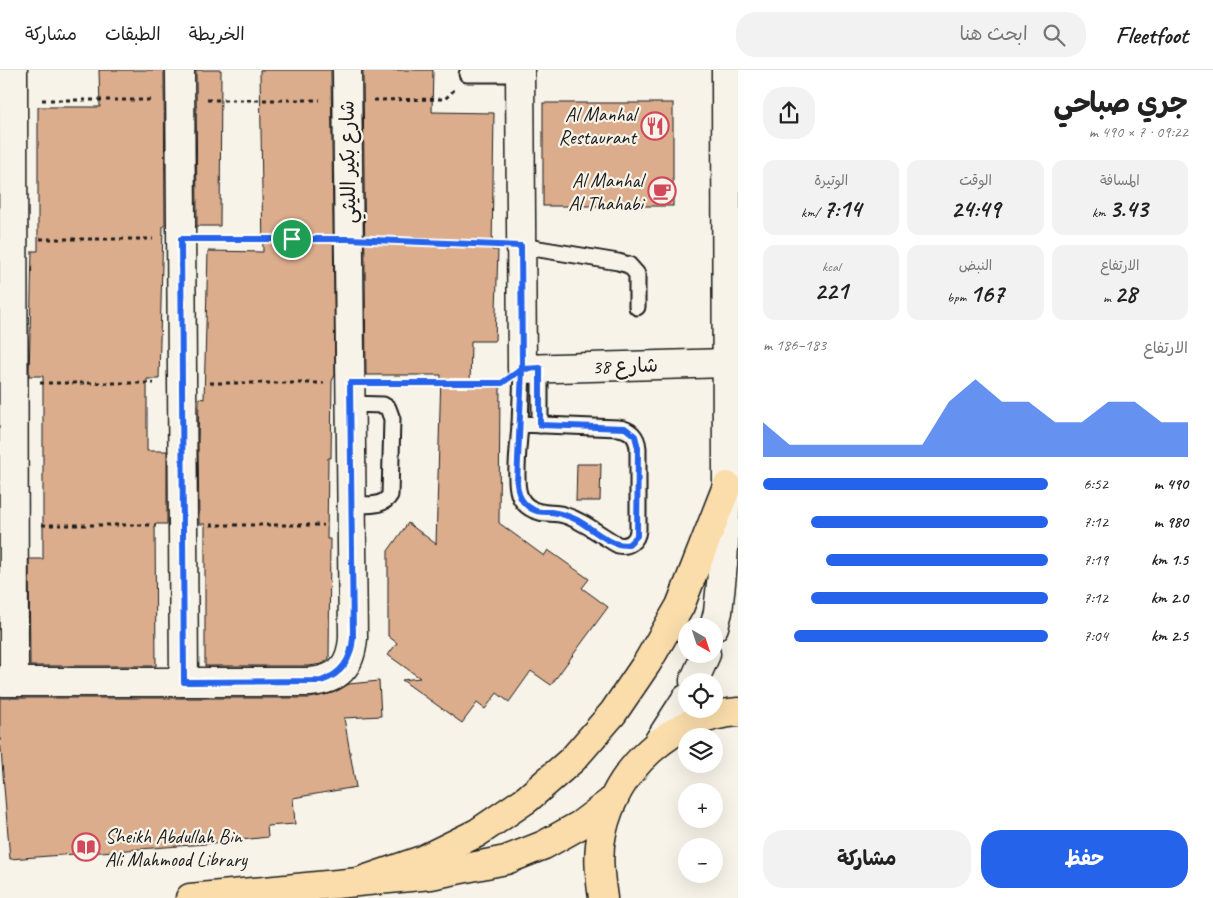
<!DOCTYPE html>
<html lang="ar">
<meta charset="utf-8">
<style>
body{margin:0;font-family:Caveat,"Playpen Sans Arabic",sans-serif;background:#f2f2f2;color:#222;direction:rtl;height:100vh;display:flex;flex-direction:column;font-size:19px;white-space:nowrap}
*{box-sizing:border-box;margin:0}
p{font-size:16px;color:#767676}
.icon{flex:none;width:28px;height:28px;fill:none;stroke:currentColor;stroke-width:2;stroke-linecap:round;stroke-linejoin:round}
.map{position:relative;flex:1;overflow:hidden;direction:ltr}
.sheet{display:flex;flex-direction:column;background:#fff;width:475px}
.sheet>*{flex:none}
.needle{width:32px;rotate:141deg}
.tools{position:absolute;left:678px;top:548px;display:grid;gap:10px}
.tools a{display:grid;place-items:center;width:45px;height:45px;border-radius:50%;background:#fff;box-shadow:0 5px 20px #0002;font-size:25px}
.pin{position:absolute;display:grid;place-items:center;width:42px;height:42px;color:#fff;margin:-21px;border:2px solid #fff;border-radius:50%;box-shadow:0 1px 5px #0007}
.round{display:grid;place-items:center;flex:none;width:52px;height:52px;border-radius:20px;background:#f2f2f2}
.head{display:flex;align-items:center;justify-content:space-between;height:85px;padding:0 25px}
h1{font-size:28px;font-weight:700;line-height:38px}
.figures{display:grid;grid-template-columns:repeat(3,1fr);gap:8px;height:85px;padding:5px 25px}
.figures div{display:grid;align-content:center;border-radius:12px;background:#f2f2f2;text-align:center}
.figures b{font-size:25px;font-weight:700}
.figures small{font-size:14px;font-weight:400}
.figures p{font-size:14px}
.chart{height:140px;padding:10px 25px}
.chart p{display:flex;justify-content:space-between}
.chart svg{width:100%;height:90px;margin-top:5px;fill:#2563eb;opacity:.7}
.button{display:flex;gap:10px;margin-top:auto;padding:10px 25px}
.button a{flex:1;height:58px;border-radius:20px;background:#2563eb;color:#fff;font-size:20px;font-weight:700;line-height:58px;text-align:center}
.button a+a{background:#f2f2f2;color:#222}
ul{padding:0 25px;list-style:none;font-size:16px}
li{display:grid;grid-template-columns:80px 60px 1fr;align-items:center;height:38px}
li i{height:12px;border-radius:6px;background:#2563eb}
header{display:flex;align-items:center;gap:30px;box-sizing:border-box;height:70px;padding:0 25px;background:#fff;border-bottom:1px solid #e0e0e0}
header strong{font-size:24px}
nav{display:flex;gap:28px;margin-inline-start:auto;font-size:18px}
.search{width:350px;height:45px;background:#f2f2f2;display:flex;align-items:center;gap:12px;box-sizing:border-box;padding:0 18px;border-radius:20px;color:#767676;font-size:19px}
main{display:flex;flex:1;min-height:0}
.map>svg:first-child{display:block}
.building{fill:#dbad8d;stroke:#1c1c1c}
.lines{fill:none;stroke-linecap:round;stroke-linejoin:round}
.service-casing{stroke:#1c1c1c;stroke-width:19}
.minor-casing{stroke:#1c1c1c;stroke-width:31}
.secondary-casing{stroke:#1c1c1c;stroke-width:31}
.primary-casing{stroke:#1c1c1c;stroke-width:31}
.path{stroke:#1c1c1c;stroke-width:3;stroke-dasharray:4 4;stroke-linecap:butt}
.service{stroke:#f7f3e8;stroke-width:15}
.minor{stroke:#f7f3e8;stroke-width:28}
.secondary{stroke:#f7f3e8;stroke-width:28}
.primary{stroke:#faddab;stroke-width:28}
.route-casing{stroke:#fff;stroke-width:10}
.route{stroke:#2563eb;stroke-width:6}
.labels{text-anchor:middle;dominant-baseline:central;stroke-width:4.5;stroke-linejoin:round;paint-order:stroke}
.poi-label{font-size:20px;fill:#1c1c1c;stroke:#f7f3e8;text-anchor:end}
.street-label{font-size:20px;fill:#1c1c1c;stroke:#f7f3e8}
</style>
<header>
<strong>Fleetfoot</strong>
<div class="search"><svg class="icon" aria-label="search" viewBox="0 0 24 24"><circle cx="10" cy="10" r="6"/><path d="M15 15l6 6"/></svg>ابحث هنا</div>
<nav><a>الخريطة</a><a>الطبقات</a><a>مشاركة</a></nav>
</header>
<main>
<section class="sheet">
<div class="head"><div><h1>جري صباحي</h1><p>09:22 · 7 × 490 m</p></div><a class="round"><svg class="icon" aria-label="share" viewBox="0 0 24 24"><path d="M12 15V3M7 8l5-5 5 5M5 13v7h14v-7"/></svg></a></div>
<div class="figures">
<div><p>المسافة</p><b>3.43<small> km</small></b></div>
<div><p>الوقت</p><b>24:49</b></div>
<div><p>الوتيرة</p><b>7:14<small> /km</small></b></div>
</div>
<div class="figures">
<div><p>الارتفاع</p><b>28<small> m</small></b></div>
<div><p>النبض</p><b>167<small> bpm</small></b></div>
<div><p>kcal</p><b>221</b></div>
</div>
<div class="chart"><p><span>الارتفاع</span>183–186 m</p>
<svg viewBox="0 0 160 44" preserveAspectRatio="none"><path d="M0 44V27L10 38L20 38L30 38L40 38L50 38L60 38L70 17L80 6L90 17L100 17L110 27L120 27L130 17L140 17L150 27L160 27V44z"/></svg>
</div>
<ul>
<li><b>490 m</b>6:52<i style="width:100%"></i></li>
<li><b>980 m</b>7:12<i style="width:83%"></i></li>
<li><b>1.5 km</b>7:19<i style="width:78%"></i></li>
<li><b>2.0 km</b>7:12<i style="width:83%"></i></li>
<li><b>2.5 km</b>7:04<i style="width:89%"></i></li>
</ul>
<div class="button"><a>حفظ</a><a>مشاركة</a></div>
</section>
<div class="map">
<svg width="738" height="828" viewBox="0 0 738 828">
<rect width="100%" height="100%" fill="#f7f3e8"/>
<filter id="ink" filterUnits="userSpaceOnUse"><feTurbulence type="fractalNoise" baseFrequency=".02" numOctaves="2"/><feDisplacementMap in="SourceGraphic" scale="10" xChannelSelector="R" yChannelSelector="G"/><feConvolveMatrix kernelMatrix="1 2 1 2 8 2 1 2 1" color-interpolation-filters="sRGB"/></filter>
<g filter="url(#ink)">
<!-- building -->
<g class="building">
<path d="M99,0H164L165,156H163L159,309H147V381H167V454H155L156,596H30L29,489H43V306H29L32,181H38V37H100Z"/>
<path d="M196,0H221L220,156H197Z"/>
<path d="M260,0H331L335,305L332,311L331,388H328L327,469H330L329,589L322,594L309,596H205V454H199L198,374L199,328L204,329L208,181L263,182Z"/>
<path d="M363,0H433L432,42L494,43L492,180H498L495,271H471L470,316L500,317L499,453L544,486L548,480L589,509L582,518L608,537L551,615L531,601L509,632L497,623L485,639L477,633L462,653L402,610L420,608L388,585L397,573L388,566V481L408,453L436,474L441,305H366Z"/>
<rect x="543" y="33" width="130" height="103"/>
<path d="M577,394H601L600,431H576Z"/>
<path d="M379,611L381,646L344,648L356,717L293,728L295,754L267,756L268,767L205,774L10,789L0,668V628H310L333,623L349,614Z"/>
</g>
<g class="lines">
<!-- service casing -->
<g class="service-casing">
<g id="service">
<path d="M467,4H520"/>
<path d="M521,176L618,192L629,195L637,204V237"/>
<path d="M350,334L383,335L388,338L392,349L390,425C383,438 364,434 351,435"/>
<path d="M520,354L618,358C630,359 637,366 638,378V460C637,471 629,477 618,475C600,465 584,451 564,445C553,442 540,445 530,438C525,435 521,430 519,424C514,409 519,372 520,354Z"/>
<path d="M520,354L522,299"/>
<path d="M540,355V298"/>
</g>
</g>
<!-- minor casing -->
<g class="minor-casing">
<g id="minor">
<path d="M13,0L14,612"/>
<path d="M180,0L184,612"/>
<path d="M520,0L522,299L727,293"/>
<path d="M0,612H310C338,610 351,596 353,568L347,0"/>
</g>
</g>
<!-- secondary casing -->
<g class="secondary-casing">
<g id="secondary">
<path d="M714,557L718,542L723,494L727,416L726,0"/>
<path d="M694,611L706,584"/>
<path d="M657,674L686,629"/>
</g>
</g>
<!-- primary casing -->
<g class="primary-casing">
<g id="primary">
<path d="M364,810L422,790L477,763L527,729L573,689L613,643L647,593L680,536L727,416"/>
<path d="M190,828L431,805L506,790L544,775L580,755L613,730"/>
<path d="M603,828C600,807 597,785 602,763C616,699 671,647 738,642"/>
</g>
</g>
<!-- path -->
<g class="path">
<path d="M42,30H153"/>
<path d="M207,30H320"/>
<path d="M374,30L445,29L454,20"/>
<path d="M40,169H153"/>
<path d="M210,169H321"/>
<path d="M377,170L493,175"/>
<path d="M40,313H154"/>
<path d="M210,313H324"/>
<path d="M390,313H499"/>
<path d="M42,455H156"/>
<path d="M210,455H323"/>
</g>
<!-- service -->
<use href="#service" class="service"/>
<!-- minor -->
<use href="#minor" class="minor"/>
<!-- secondary -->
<use href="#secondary" class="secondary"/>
<!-- primary -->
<use href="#primary" class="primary"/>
</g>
</g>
<g class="lines" filter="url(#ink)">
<!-- route casing -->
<g class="route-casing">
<path id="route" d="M292,169H181L184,612L321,611C342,604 351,590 353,568L350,313H502L522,299L517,413C518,424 521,433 532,439C538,443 544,442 551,442C559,443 569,446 577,450C592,458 613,479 629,474L637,466L638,378L635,366L625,358L540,355V298L522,299L521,176L348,169H292"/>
</g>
<!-- route -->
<use href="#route" class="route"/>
</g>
<!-- icons -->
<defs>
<g id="restaurant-ring" transform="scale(1.4375)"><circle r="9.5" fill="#f7f3e8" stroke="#d1495b" stroke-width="1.5"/><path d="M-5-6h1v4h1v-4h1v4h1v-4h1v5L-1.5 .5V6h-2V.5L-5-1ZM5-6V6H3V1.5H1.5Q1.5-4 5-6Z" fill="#d1495b"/></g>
<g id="cafe-ring" transform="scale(1.4375)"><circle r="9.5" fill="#f7f3e8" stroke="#d1495b" stroke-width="1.5"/><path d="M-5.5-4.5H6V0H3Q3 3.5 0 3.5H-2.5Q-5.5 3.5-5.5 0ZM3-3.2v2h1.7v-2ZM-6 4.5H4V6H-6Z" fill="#d1495b"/></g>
<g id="library-ring" transform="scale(1.4375)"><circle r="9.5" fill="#f7f3e8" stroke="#d1495b" stroke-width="1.5"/><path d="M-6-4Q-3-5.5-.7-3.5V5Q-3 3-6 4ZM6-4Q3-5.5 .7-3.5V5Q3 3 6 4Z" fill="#d1495b"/></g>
</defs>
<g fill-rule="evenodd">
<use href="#restaurant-ring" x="655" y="56"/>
<use href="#cafe-ring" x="662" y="121"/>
<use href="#library-ring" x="86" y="777"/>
</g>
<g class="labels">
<!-- poi labels -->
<g class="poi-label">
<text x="636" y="44">Al Manhal<tspan x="636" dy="23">Restaurant</tspan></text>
<text x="643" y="110">Al Manhal<tspan x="643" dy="23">Al Thahabi</tspan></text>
<text x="105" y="766" text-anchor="start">Sheikh Abdullah Bin<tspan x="105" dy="23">Ali Mahmood Library</tspan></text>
</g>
<!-- street labels -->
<g class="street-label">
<text transform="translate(348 92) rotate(-91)">شارع بكير الليثي</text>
<text transform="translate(625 296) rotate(-2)">شارع 38</text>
</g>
</g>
</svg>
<div class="tools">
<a><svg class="needle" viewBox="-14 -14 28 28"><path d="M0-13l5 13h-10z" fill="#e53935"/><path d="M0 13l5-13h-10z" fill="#767676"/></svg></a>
<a><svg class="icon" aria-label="locate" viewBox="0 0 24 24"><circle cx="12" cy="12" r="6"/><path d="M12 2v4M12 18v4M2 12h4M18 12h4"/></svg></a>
<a><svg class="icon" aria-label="layers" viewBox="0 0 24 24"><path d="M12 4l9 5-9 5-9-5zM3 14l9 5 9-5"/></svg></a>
<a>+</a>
<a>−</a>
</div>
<div class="pin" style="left:292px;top:169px;background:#1e9e55"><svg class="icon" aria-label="arrive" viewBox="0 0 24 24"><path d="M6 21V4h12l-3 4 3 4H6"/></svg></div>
</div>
</main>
